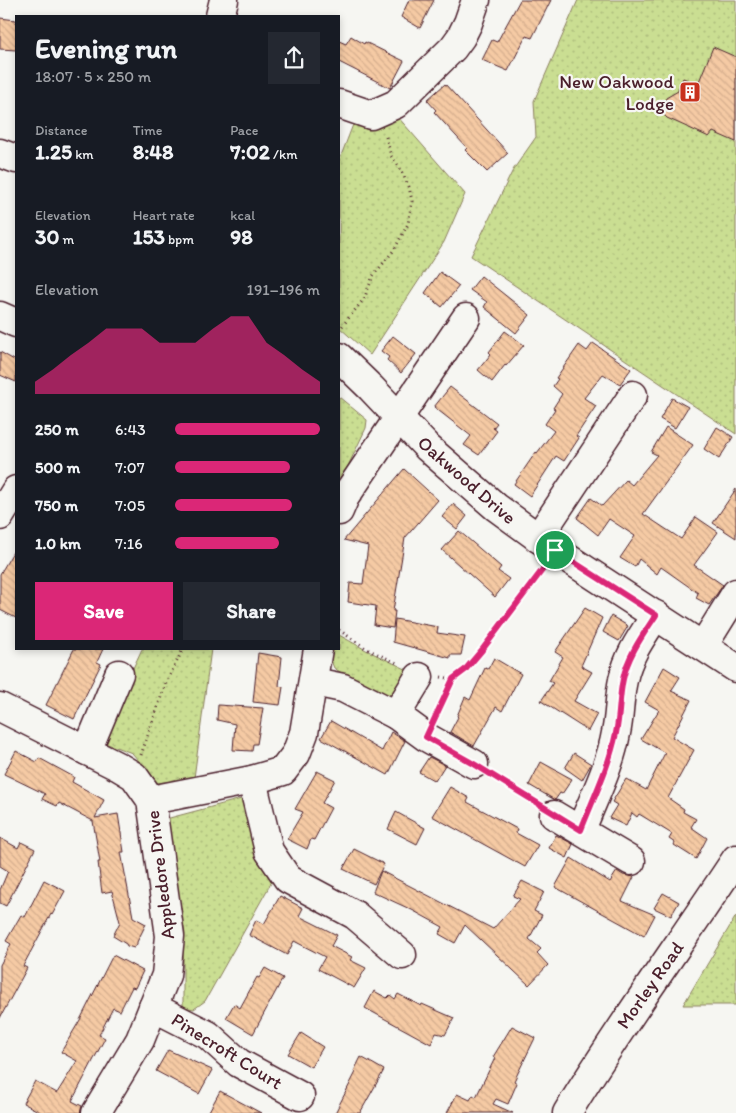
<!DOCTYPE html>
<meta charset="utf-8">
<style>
body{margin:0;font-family:Itim,sans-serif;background:#242831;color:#f1f3f6;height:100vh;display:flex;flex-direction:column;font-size:19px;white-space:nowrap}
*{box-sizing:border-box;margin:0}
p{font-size:16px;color:#9ea1a6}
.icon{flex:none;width:28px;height:28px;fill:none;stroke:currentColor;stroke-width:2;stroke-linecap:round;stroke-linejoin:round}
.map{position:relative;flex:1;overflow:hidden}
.sheet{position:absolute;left:15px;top:15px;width:325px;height:635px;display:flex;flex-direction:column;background:#171b24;border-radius:0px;box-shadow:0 2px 8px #0003}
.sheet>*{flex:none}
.pin{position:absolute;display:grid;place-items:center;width:42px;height:42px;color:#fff;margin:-21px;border:2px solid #fff;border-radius:50%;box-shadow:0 1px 5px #0007}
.round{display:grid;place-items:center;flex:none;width:52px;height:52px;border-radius:0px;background:#242831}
.summary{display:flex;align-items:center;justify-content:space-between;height:85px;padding:0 20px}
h1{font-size:28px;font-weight:700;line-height:38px}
.metrics{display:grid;grid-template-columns:repeat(3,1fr);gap:8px;height:85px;padding:5px 20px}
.metrics div{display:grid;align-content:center}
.metrics b{font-size:21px;font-weight:700}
.metrics small{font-size:14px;font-weight:400}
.metrics p{font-size:14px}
.chart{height:140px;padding:10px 20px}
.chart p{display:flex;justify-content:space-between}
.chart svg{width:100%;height:90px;margin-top:5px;fill:#db2777;opacity:.7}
.button{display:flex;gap:10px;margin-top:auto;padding:10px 20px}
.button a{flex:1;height:58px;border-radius:0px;background:#db2777;color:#fff;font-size:20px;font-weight:700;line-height:58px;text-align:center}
.button a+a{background:#242831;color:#f1f3f6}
ul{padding:0 20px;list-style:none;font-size:16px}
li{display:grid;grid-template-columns:80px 60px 1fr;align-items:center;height:38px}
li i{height:12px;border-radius:6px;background:#db2777}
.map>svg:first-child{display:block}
.grass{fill:url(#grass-dots);stroke:#8a7e5e}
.building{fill:url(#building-back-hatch);stroke:#4a1f2b}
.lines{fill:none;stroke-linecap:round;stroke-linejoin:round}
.minor-casing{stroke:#4a1f2b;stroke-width:31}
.path{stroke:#4a1f2b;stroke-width:3;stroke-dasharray:1 4;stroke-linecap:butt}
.minor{stroke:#f6f6f2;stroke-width:28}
.route-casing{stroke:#fff;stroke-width:10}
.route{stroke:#db2777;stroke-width:6}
.labels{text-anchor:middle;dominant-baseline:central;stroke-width:4.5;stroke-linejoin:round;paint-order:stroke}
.poi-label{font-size:19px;fill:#4a1f2b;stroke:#f6f6f2;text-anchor:end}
.street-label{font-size:19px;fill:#4a1f2b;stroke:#f6f6f2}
</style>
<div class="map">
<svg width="736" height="1113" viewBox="0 0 736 1113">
<defs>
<pattern id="grass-dots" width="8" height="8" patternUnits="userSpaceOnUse" patternTransform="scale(1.25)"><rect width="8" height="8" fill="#cade92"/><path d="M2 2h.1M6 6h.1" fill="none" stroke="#afbe7e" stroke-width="1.8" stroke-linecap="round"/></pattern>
<pattern id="building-back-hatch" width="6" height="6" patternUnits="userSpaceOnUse" patternTransform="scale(1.25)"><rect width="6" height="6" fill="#f5caa4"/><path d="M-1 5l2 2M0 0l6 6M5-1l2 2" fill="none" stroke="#d4ad8d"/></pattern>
</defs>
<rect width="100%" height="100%" fill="#f6f6f2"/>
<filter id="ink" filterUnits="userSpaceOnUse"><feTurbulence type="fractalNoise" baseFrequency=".02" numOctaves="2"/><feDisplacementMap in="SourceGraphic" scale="10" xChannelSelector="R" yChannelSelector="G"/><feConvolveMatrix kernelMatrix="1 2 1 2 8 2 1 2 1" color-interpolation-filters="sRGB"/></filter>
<g filter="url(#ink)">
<!-- grass -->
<g class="grass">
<path d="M578,0H736V434L471,256L513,170L536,137L534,101Z"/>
<path d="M397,116L465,194L444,242L370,355L339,327V161L354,122C372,127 381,129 397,116Z"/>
<path d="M339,397L367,420L366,428L339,485Z"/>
<path d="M339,635L366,650L412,672L402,689L391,696L371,692L334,668L327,651V649H339Z"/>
<path d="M142,649H211L194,778L158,783L132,753L99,741Z"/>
<path d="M245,798L275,876L205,1001L194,1009L183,1007V941L162,820Z"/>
<path d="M736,916V1005H683Z"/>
</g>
<!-- building -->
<g class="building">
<path d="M409,0H434L420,28L401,17Z"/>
<path d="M520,0H551L532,38L526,36L508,71L482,60L492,40L497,42Z"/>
<path d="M0,18L16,20V50L0,49Z"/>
<path d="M351,36L364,44L365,42L404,61L390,88L339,62V41L346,44Z"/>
<path d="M713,47L736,57V142L713,132L709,137L667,118L663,114L662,109L666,98L678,91L683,78L698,84Z"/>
<path d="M445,84L508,153L487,172L465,150L467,148L434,112L436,110L427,100Z"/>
<path d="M440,272L459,286L442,307L425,293Z"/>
<path d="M481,276L530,315L516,333L484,307L487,302L470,290Z"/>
<path d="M505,331L524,345L506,366L505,365L492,382L478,370L491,354L489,352Z"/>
<path d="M393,336L416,354L401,373L387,360L389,357L381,351Z"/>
<path d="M593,343L631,369L620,384L603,374L584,398L596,406L576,436L579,438L564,461L556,456L530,496L514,484L536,452L537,453L554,431L545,424L555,409L553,408L562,394L553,386L558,379L556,378L579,345L587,351Z"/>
<path d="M0,352L16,361V382L0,375Z"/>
<path d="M450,387L497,423L493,428L497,431L479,455L464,445L471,436L434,407Z"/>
<path d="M672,398L688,407L675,428L660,419Z"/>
<path d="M666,427L693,445L643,514L681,539L696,517L718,532L694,565L723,585L709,605L696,598L698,593L661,567L657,574L639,559L635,567L620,558L635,536L609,519L598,535L577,518L591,498L602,506L626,480L632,485L657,455L651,452Z"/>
<path d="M717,427L733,437L719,459L704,449Z"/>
<path d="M404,469L438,500L405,538L393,611H395L393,628L374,625L376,606L348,602L350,583L363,584L368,546L344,540Z"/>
<path d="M736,489V538L713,523Z"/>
<path d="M453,504L467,516L457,529L442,517Z"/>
<path d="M459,531L501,567L498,571L509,579L495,597L442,550Z"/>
<path d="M16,547V618L0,610V574Z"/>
<path d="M585,608L602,618L581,666L592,672L574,701L597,714L588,731L541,701L553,683L549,681L563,657L555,652Z"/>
<path d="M611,616L628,626L619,641L603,632Z"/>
<path d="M395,619L438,627L437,633L465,637L461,655H450V658L393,642Z"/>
<path d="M74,649H103L97,662L101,664L74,719L46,705Z"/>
<path d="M258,653L282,657L279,686L283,687L280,705L253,702Z"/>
<path d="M494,658L521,674L502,711L496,707L474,746L450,732L458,717L457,716L465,697L470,700L485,668L488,669Z"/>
<path d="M664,667L680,677L671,691L691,700L672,737L694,750L668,798L684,809L683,812L696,819L691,827L707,838L696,859L674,845L675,843L669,839L672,834L639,814L637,817L632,813L626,826L609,818L617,805L612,802L626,779L646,790L665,753L641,739L659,710L645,702Z"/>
<path d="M218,705L263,708L257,744H253L252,751L233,750L235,724L217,720Z"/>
<path d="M331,721L382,751L391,732L405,741L388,775L321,738Z"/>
<path d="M16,751L37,762L39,758L74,777L72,782L104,800L95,818L118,814L124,852H121L133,917L146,924L137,942V944L134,948L127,946L126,944L113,936L120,922L112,891L102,893L98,862H100L93,821L59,803L57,806L42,799L45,794L4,774Z"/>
<path d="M574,753L591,764L582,780L565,768Z"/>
<path d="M429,757L445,765L435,781L419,772Z"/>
<path d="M541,762L572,779L562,794L560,793L555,800L529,785Z"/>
<path d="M317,771L335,780L322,803L331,808L314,840L311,839L307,849L287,839L303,812L295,809Z"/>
<path d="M450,787L469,798L467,802L517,829L516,833L538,845L525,867L432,816Z"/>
<path d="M396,812L425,828L417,844L388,829Z"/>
<path d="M556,835L573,844L567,858L549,848Z"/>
<path d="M0,838L18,848L21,842L35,849L6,906L0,903V890L8,871L0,866Z"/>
<path d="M354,849L384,864L374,884L343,869Z"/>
<path d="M571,858L610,882L617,871L623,875L634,877L622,901L655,915L644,936L555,887Z"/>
<path d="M381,871L493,929L520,899L513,896L522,881L544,892L534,911L542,915L529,939L541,949L537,953L548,965L529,985L465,925L455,943L439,934L443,927L412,910L373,892Z"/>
<path d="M44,880L65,891L52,915L51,914L23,966L27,968L0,1018V965L11,944L6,941L21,915L25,917Z"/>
<path d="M663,893L679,902L671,916L654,908Z"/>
<path d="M280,896L303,908L299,916L337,935L331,946L352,957L350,960L366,968L354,988L318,969L325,957L294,941L287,955L249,935L256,920L264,924Z"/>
<path d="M113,955L143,971L135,988L132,987L120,1011L113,1008L99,1035L105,1038L72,1101L82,1106L80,1113H42L23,1103L35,1081L57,1093L77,1061L61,1052L80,1020Z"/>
<path d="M265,968L283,978L253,1034L226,1018L234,1004L240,1008L257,977L259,978Z"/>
<path d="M374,991L387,998L390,995L395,999L398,994L421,1006L422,1004L454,1018L445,1035L436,1033L431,1044L365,1008Z"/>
<path d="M512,1026L535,1038L514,1081L517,1083L508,1104L496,1099L493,1104L513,1113H447L457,1094L470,1100L473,1095L476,1097L495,1058L493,1057Z"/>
<path d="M301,1033L323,1047L311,1067L288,1054Z"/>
<path d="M168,1050L212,1070L199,1094L156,1071Z"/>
<path d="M361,1057L384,1070L360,1113H335L356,1072L354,1071Z"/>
<path d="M220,1091L261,1113H208Z"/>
</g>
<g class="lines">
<!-- minor casing -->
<g class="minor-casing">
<g id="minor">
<path d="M220,16L224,0"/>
<path d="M339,104L371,115L396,104L453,48L461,37L468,23L476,0"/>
<path d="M0,153L16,159"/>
<path d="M0,316L16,323"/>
<path d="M339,357L371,388L428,448L496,507L555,550L736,668"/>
<path d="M339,511L345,497L466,318"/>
<path d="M0,516L16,490"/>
<path d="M538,538L633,395"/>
<path d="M703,646L736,593"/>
<path d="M314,682L343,688L396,715L426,737L474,764"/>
<path d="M0,707L119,767L134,776L151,800L170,936L166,975L140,1040L96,1113"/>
<path d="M396,715L419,677"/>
<path d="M87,751L119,674"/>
<path d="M252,780L269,851L288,879L355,915L402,955"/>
<path d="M151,800L252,780L283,771L296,754L304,733L318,649"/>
<path d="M554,815L631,861"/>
<path d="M581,830C593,799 610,767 616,733C620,715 619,697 623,680C628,655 643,635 656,615"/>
<path d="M153,1007L208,1035L239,1063L300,1096"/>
<path d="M567,1113C620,1026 680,944 736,859"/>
</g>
</g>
<!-- path -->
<g class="path">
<path d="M339,330L364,299L373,276L394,250L408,224L412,201L409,187L400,168L391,156L385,133"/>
<path d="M339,630L367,649L399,664"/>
<path d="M441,677L453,679"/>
<path d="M435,717L453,679L465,669L482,650L543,570"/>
<path d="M141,755L166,683L183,649"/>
<path d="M493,776L534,802"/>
</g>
<!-- minor -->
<use href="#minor" class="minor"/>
</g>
</g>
<g class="lines" filter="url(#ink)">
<!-- route casing -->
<g class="route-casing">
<path id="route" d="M555,550L656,615C643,635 628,655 623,679C619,697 620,715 616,733C609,767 593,799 581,830L474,764L426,737L453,679L465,670L482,650L546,565Z"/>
</g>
<!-- route -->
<use href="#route" class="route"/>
</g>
<!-- icons -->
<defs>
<g id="building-square" transform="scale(1.125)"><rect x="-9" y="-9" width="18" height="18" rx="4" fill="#c8321e" stroke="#f6f6f2"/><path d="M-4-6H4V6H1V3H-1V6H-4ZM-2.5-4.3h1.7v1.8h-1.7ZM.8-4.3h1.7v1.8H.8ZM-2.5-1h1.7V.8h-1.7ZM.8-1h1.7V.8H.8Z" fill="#fff"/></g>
</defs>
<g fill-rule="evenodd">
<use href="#building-square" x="690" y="92"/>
</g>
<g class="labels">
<!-- poi labels -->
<g class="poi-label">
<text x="674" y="81">New Oakwood<tspan x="674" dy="22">Lodge</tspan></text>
</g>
<!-- street labels -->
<g class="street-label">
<text transform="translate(467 480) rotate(41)">Oakwood Drive</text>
<text transform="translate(160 875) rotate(-97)">Appledore Drive</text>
<text transform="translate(650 985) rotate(-55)">Morley Road</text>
<text transform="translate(227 1051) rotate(32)">Pinecroft Court</text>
</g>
</g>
</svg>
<div class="pin" style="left:555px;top:550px;background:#1e9e55"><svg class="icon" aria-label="arrive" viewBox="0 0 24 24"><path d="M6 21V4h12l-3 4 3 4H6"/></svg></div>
<section class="sheet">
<div class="summary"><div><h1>Evening run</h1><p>18:07 · 5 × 250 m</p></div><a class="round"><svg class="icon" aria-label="share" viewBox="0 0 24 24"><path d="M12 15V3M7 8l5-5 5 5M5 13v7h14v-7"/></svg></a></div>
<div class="metrics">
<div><p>Distance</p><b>1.25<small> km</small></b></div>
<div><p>Time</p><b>8:48</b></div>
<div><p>Pace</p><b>7:02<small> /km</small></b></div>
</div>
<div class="metrics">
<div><p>Elevation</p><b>30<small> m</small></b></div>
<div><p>Heart rate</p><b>153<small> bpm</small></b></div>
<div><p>kcal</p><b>98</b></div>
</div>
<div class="chart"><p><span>Elevation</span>191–196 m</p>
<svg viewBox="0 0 160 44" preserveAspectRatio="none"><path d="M0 44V38L10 32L20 25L30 19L40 12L50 12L60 12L70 19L80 19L90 19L100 12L110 6L120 6L130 19L140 25L150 32L160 38V44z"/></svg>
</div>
<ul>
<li><b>250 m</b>6:43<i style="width:100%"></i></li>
<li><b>500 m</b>7:07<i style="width:79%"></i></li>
<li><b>750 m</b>7:05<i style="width:81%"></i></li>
<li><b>1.0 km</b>7:16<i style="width:72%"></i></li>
</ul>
<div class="button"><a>Save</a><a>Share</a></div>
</section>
</div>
